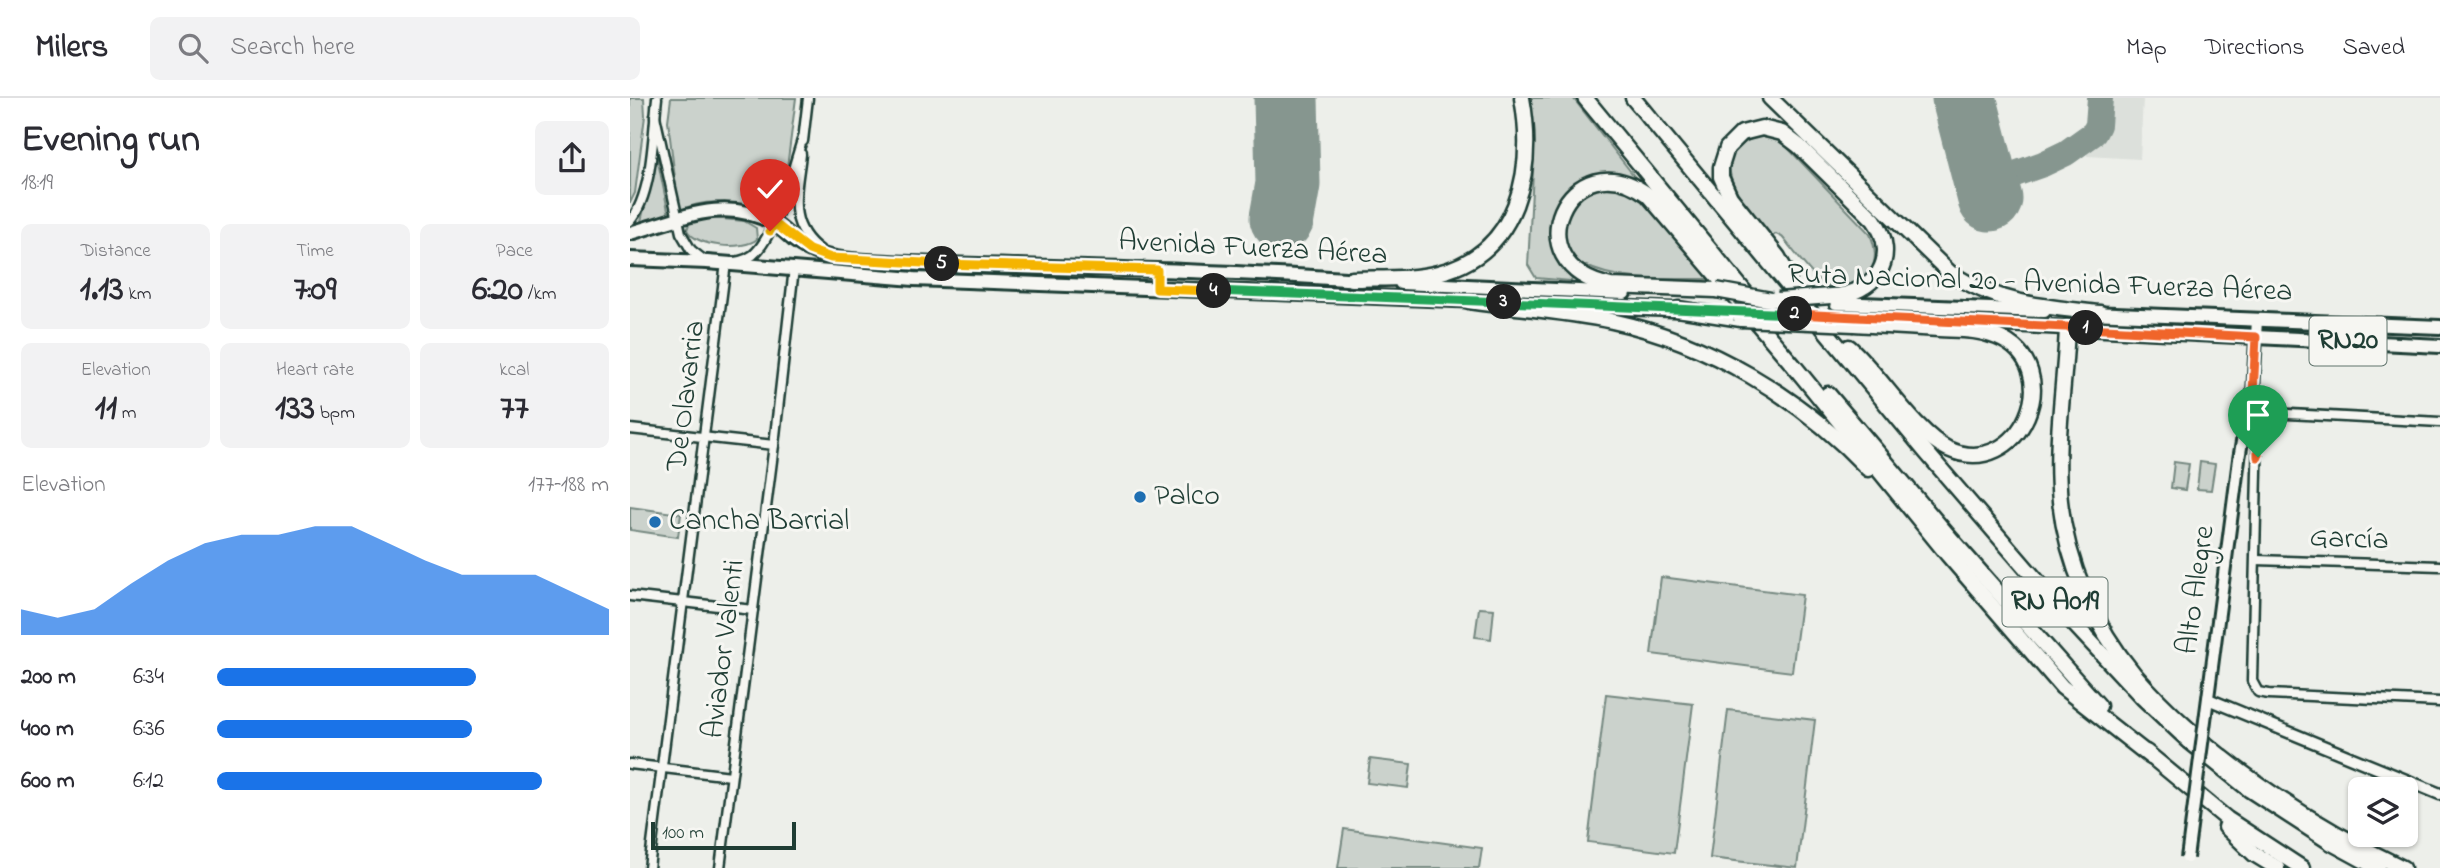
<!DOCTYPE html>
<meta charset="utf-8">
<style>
body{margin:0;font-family:"Indie Flower",sans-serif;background:#f2f2f3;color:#2b2b33;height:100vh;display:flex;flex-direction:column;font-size:26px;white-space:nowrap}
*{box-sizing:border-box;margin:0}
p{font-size:23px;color:#7c7c81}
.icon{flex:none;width:38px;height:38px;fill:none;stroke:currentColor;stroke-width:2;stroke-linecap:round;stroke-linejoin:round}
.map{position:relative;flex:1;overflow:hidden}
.panel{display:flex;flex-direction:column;background:#fff;width:630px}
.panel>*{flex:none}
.controls{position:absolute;left:1718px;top:679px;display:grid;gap:14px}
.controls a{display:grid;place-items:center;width:70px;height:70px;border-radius:10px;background:#fff;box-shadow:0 2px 5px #0004;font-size:35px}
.scale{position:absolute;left:21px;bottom:18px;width:145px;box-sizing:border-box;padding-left:7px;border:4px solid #1f3d34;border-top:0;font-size:19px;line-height:24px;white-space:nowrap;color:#1f3d34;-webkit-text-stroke:5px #f6f6f2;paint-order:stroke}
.pin{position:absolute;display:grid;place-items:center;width:60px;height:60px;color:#fff;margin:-72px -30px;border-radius:50% 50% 50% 0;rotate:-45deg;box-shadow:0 0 7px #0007}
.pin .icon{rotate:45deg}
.km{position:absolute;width:35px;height:35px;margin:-18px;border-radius:50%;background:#222;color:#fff;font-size:19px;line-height:35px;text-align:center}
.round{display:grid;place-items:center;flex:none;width:74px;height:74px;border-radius:10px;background:#f2f2f3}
.summary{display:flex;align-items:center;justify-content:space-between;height:119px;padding:0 21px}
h1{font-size:38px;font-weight:800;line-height:52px}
.figures{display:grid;grid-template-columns:repeat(3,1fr);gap:10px;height:119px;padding:7px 21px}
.figures div{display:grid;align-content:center;border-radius:10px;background:#f2f2f3;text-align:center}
.figures b{font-size:35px;font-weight:800}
.figures small{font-size:19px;font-weight:400}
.figures p{font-size:19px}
.chart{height:196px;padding:14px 21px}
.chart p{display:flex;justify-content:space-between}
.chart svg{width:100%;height:126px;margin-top:7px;fill:#1a73e8;opacity:.7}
ul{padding:0 21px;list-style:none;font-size:23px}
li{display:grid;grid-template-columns:112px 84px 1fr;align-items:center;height:52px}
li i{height:18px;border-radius:9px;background:#1a73e8}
header{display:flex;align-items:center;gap:42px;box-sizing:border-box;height:98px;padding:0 35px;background:#fff;border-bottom:2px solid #e1e1e2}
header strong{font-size:33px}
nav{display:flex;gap:38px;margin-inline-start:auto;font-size:24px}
.search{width:490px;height:63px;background:#f2f2f3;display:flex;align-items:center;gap:18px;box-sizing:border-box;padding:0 24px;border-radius:10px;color:#7c7c81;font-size:26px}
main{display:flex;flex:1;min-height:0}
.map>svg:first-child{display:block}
.built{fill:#dce0db}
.green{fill:#cbd2cc;stroke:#758880;stroke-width:2}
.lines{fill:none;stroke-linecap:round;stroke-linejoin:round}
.taxiway{stroke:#86968f;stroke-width:26}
.runway{stroke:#86968f;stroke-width:65}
.minor-casing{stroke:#1f3d34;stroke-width:13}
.tertiary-casing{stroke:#1f3d34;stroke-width:15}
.secondary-casing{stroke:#1f3d34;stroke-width:16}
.primary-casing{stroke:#1f3d34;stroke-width:18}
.motorway-casing{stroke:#1f3d34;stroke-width:19}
.minor{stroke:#f6f6f2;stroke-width:8}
.tertiary{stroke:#f6f6f2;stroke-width:10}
.secondary{stroke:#f6f6f2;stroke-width:10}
.primary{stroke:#f6f6f2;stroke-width:12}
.motorway{stroke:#f6f6f2;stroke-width:14}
.secondary-bridge-casing{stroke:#1f3d34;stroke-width:16;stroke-linecap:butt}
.primary-bridge-casing{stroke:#1f3d34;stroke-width:18;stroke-linecap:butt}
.motorway-bridge-casing{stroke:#1f3d34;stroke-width:19;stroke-linecap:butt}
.secondary-bridge{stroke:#f6f6f2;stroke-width:10}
.primary-bridge{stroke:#f6f6f2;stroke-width:12}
.motorway-bridge{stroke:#f6f6f2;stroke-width:14}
.split-1-casing{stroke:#fff;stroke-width:14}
.split-2-casing{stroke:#fff;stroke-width:14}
.split-3-casing{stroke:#fff;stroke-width:14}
.split-4-casing{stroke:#fff;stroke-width:14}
.split-5-casing{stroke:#fff;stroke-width:14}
.split-6-casing{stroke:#fff;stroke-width:14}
.split-1{stroke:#f0652b;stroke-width:9}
.split-2{stroke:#f0652b;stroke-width:9}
.split-3{stroke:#22a559;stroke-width:9}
.split-4{stroke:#22a559;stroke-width:9}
.split-5{stroke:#f5b400;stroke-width:9}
.split-6{stroke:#f5b400;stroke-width:9}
.poi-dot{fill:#1f6fb2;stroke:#f6f6f2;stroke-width:2.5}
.labels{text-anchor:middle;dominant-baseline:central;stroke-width:6;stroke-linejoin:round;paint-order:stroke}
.shield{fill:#f6f6f2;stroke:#60746d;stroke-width:2}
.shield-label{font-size:28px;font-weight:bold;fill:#1f3d34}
.street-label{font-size:30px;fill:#1f3d34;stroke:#f6f6f2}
.poi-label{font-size:30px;fill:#1f3d34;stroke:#f6f6f2;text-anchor:start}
</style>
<header>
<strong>Milers</strong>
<div class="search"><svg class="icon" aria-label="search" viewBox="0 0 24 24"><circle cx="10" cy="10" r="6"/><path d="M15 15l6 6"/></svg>Search here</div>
<nav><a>Map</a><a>Directions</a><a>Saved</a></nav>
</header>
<main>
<section class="panel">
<div class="summary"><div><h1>Evening run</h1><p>18:19</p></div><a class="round"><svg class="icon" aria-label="share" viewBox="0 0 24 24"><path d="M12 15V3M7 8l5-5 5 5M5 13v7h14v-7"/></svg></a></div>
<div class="figures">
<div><p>Distance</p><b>1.13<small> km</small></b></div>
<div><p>Time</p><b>7:09</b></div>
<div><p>Pace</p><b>6:20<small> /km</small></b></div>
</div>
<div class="figures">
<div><p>Elevation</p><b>11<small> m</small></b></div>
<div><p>Heart rate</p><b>133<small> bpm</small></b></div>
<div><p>kcal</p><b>77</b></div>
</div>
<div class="chart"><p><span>Elevation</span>177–188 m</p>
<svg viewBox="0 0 160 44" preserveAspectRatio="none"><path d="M0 44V35L10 38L20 35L30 26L40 18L50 12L60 9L70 9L80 6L90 6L100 12L110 18L120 23L130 23L140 23L150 29L160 35V44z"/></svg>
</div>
<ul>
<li><b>200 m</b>6:34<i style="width:66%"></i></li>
<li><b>400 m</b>6:36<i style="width:65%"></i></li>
<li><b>600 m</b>6:12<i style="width:83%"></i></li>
</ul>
</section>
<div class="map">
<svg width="1810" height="770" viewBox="0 0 1810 770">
<rect width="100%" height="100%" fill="#edefea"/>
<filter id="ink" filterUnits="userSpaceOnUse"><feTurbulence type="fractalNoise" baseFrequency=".0143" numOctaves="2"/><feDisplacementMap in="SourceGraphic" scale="14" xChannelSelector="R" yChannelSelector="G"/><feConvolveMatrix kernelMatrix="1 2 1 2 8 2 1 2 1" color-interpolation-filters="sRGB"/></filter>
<g filter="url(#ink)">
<!-- built -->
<path class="built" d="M1459,0H1513L1510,61L1457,58Z"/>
<!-- green -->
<g class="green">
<path d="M0,0H14L15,18L5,95L0,105Z"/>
<path d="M41,0H166L156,77L139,115C110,105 78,98 49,113L38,23Z"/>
<path d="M900,0H943L1008,83C941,53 888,130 944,179L941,183L906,180L898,167L904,55Z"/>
<path d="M1129,38L1148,42L1156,48L1240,136C1249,157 1246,175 1225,186C1215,191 1206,192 1194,187C1186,183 1160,148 1152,139L1146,136L1141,139C1118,110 1067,59 1129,38Z"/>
<path d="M27,59L39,117L11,123Z"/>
<path d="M982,88L1007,97L1017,105L1082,181C1041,180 992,186 954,167L951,169C930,149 927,130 944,106C949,100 952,94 960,91C967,89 975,89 982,88Z"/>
<path d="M71,119L114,123L126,130L127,141C114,153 65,149 57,132L60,123Z"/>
<path d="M1544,364L1559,366L1555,392L1541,390Z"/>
<path d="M1570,364L1585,366L1581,392L1567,391Z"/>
<path d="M0,409L51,416L48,439L0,432Z"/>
<path d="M1031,479L1172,497L1162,574L1021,556Z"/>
<path d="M849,510L864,511L861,541L845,539Z"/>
<path d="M976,596L1063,606L1044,755L958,744Z"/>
<path d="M1098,612L1185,622L1167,770L1080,760Z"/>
<path d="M740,661L781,666L778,690L737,685Z"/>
<path d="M714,731L852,750L849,770H708Z"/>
</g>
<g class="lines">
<!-- taxiway -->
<path class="taxiway" d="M1357,86L1413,66L1436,55L1464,35L1468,27L1470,0"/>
<!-- runway -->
<g class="runway">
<path d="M1334,0L1360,101"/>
<path d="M652,120L658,86L656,0"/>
</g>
<!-- minor casing -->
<g class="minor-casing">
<g id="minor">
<path d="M25,18L51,135L61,152L75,163"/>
<path d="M173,43L178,0"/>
<path d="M171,56C167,94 155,126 190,152"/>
<path d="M0,123C23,97 23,34 27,0"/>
<path d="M1810,324L1622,314L1628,332L1622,583L1628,594L1639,596L1810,604"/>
<path d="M0,331L144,347"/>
<path d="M1626,462L1810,468"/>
<path d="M0,498L123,512"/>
<path d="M0,666L101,678"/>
<path d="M19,770L96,165C106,164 115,163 123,157C146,138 163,69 173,39"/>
<path d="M90,770L144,347L164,170"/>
</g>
</g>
<!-- tertiary casing -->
<g class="tertiary-casing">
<path id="tertiary" d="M1578,601L1810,696"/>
</g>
<!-- secondary casing -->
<g class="secondary-casing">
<path id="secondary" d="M1576,615L1609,361L1614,332L1622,314L1627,221"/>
</g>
<!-- primary casing -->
<g class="primary-casing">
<g id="primary">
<path d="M0,135C48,122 94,97 143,125C150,129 157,136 164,142C182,156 200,160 222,162C277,166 332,166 387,168C502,171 617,174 731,182"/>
<path d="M0,161L77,164L284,181L849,203"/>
<path d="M771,185L994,195"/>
<path d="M1206,205L1414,213"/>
<path d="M906,206L1055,212"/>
<path d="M1461,215L1810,229"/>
<path d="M1223,219L1810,248"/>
</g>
</g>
<!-- motorway casing -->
<g class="motorway-casing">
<g id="motorway">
<path d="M955,0L1123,204"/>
<path d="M1003,0L1296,354L1445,527L1513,600L1559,643L1620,692L1700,744L1748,770"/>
<path d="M1140,0L1320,175C1369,206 1414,209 1470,215"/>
<path d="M1159,179L1148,159L1100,99L1091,79V69L1097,50L1112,35L1132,30L1152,35L1169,48L1244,122C1271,160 1245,197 1201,198"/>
<path d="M722,181C750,180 781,182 808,175C889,155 905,72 892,0"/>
<path d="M1086,192L981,188C880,168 939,38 1018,97L1164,268L1318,457L1432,589L1521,659"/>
<path d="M839,203C886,210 935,213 982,223C1079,244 1170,299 1238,371"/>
<path d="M1048,211L1111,221"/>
<path d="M1437,229C1435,286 1424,345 1430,403C1437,465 1464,528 1504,576C1574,657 1677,725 1773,770"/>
<path d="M1219,249C1249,275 1286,336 1318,351C1390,384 1440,269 1367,239C1348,231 1329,232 1309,231C1281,229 1253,228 1224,226"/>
<path d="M1198,296L1321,441L1469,608"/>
<path d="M1516,654L1597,721L1672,770"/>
<path d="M1596,729L1624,756L1647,770"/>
</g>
</g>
<!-- minor -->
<use href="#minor" class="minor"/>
<!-- tertiary -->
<use href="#tertiary" class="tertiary"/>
<!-- secondary -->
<use href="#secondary" class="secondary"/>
<!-- primary -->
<use href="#primary" class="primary"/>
<!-- motorway -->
<use href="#motorway" class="motorway"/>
<!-- secondary-bridge casing -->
<g class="secondary-bridge-casing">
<path id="secondary-bridge" d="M1557,760L1576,615"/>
</g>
<!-- primary-bridge casing -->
<g class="primary-bridge-casing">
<path id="primary-bridge" d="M1104,214L1153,216"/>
</g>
<!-- motorway-bridge casing -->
<g class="motorway-bridge-casing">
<g id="motorway-bridge">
<path d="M1086,192L1141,202"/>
<path d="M1148,202L1201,198"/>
<path d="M1111,221L1224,226"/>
</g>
</g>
<!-- secondary-bridge -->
<use href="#secondary-bridge" class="secondary-bridge"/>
<!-- primary-bridge -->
<use href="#primary-bridge" class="primary-bridge"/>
<!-- motorway-bridge -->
<use href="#motorway-bridge" class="motorway-bridge"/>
</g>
</g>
<g class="lines" filter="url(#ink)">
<!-- split-1 casing -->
<g class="split-1-casing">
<path id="split-1" d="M1456,230L1626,239L1622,314L1628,332V359"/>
</g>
<!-- split-2 casing -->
<g class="split-2-casing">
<path id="split-2" d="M1165,216L1456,230"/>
</g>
<!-- split-3 casing -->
<g class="split-3-casing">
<path id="split-3" d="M874,204L1165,216"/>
</g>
<!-- split-4 casing -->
<g class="split-4-casing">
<path id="split-4" d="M584,193L874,204"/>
</g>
<!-- split-5 casing -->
<g class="split-5-casing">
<path id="split-5" d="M312,166L527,172V191L584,193"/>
</g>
<!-- split-6 casing -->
<g class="split-6-casing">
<path id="split-6" d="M140,133L144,125L179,152L201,160L312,166"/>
</g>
<!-- split-1 -->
<use href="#split-1" class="split-1"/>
<!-- split-2 -->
<use href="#split-2" class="split-2"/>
<!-- split-3 -->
<use href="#split-3" class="split-3"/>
<!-- split-4 -->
<use href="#split-4" class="split-4"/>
<!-- split-5 -->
<use href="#split-5" class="split-5"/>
<!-- split-6 -->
<use href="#split-6" class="split-6"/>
</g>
<!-- markers -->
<g class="poi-dot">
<circle cx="510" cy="399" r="7"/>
<circle cx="25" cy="424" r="7"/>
</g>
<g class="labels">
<!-- shield labels -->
<g class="shield">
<rect x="1679.5" y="218.5" width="77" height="49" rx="5"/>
<rect x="1372.5" y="479.5" width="105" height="49" rx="5"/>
</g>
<g class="shield-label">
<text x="1718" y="243">RN20</text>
<text x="1425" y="504">RN A019</text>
</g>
<!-- street labels -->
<g class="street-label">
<text transform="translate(623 151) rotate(3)">Avenida Fuerza Aérea</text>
<text transform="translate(1410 186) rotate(2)">Ruta Nacional 20 - Avenida Fuerza Aérea</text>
<text transform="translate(57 298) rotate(-83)">De Olavarria</text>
<text transform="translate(1719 442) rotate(2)">García</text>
<text transform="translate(1567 492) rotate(-82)">Alto Alegre</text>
<text transform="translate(95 551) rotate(-83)">Aviador Valenti</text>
</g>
<!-- poi labels -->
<g class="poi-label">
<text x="524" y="399">Palco</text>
<text x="39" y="424">Cancha Barrial</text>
</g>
</g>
</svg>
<div class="controls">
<a><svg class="icon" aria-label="layers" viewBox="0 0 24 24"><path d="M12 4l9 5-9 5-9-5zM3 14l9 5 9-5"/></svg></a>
</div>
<div class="scale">100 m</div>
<div class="pin" style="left:1628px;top:359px;background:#1e9e55"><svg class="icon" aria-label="arrive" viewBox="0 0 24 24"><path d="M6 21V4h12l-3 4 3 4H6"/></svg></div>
<div class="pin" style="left:140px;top:133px;background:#d93025"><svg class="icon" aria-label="check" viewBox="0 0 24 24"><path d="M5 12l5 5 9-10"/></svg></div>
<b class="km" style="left:1456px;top:230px">1</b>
<b class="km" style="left:1165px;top:216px">2</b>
<b class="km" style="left:874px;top:204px">3</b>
<b class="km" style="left:584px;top:193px">4</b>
<b class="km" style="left:312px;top:166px">5</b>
</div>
</main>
